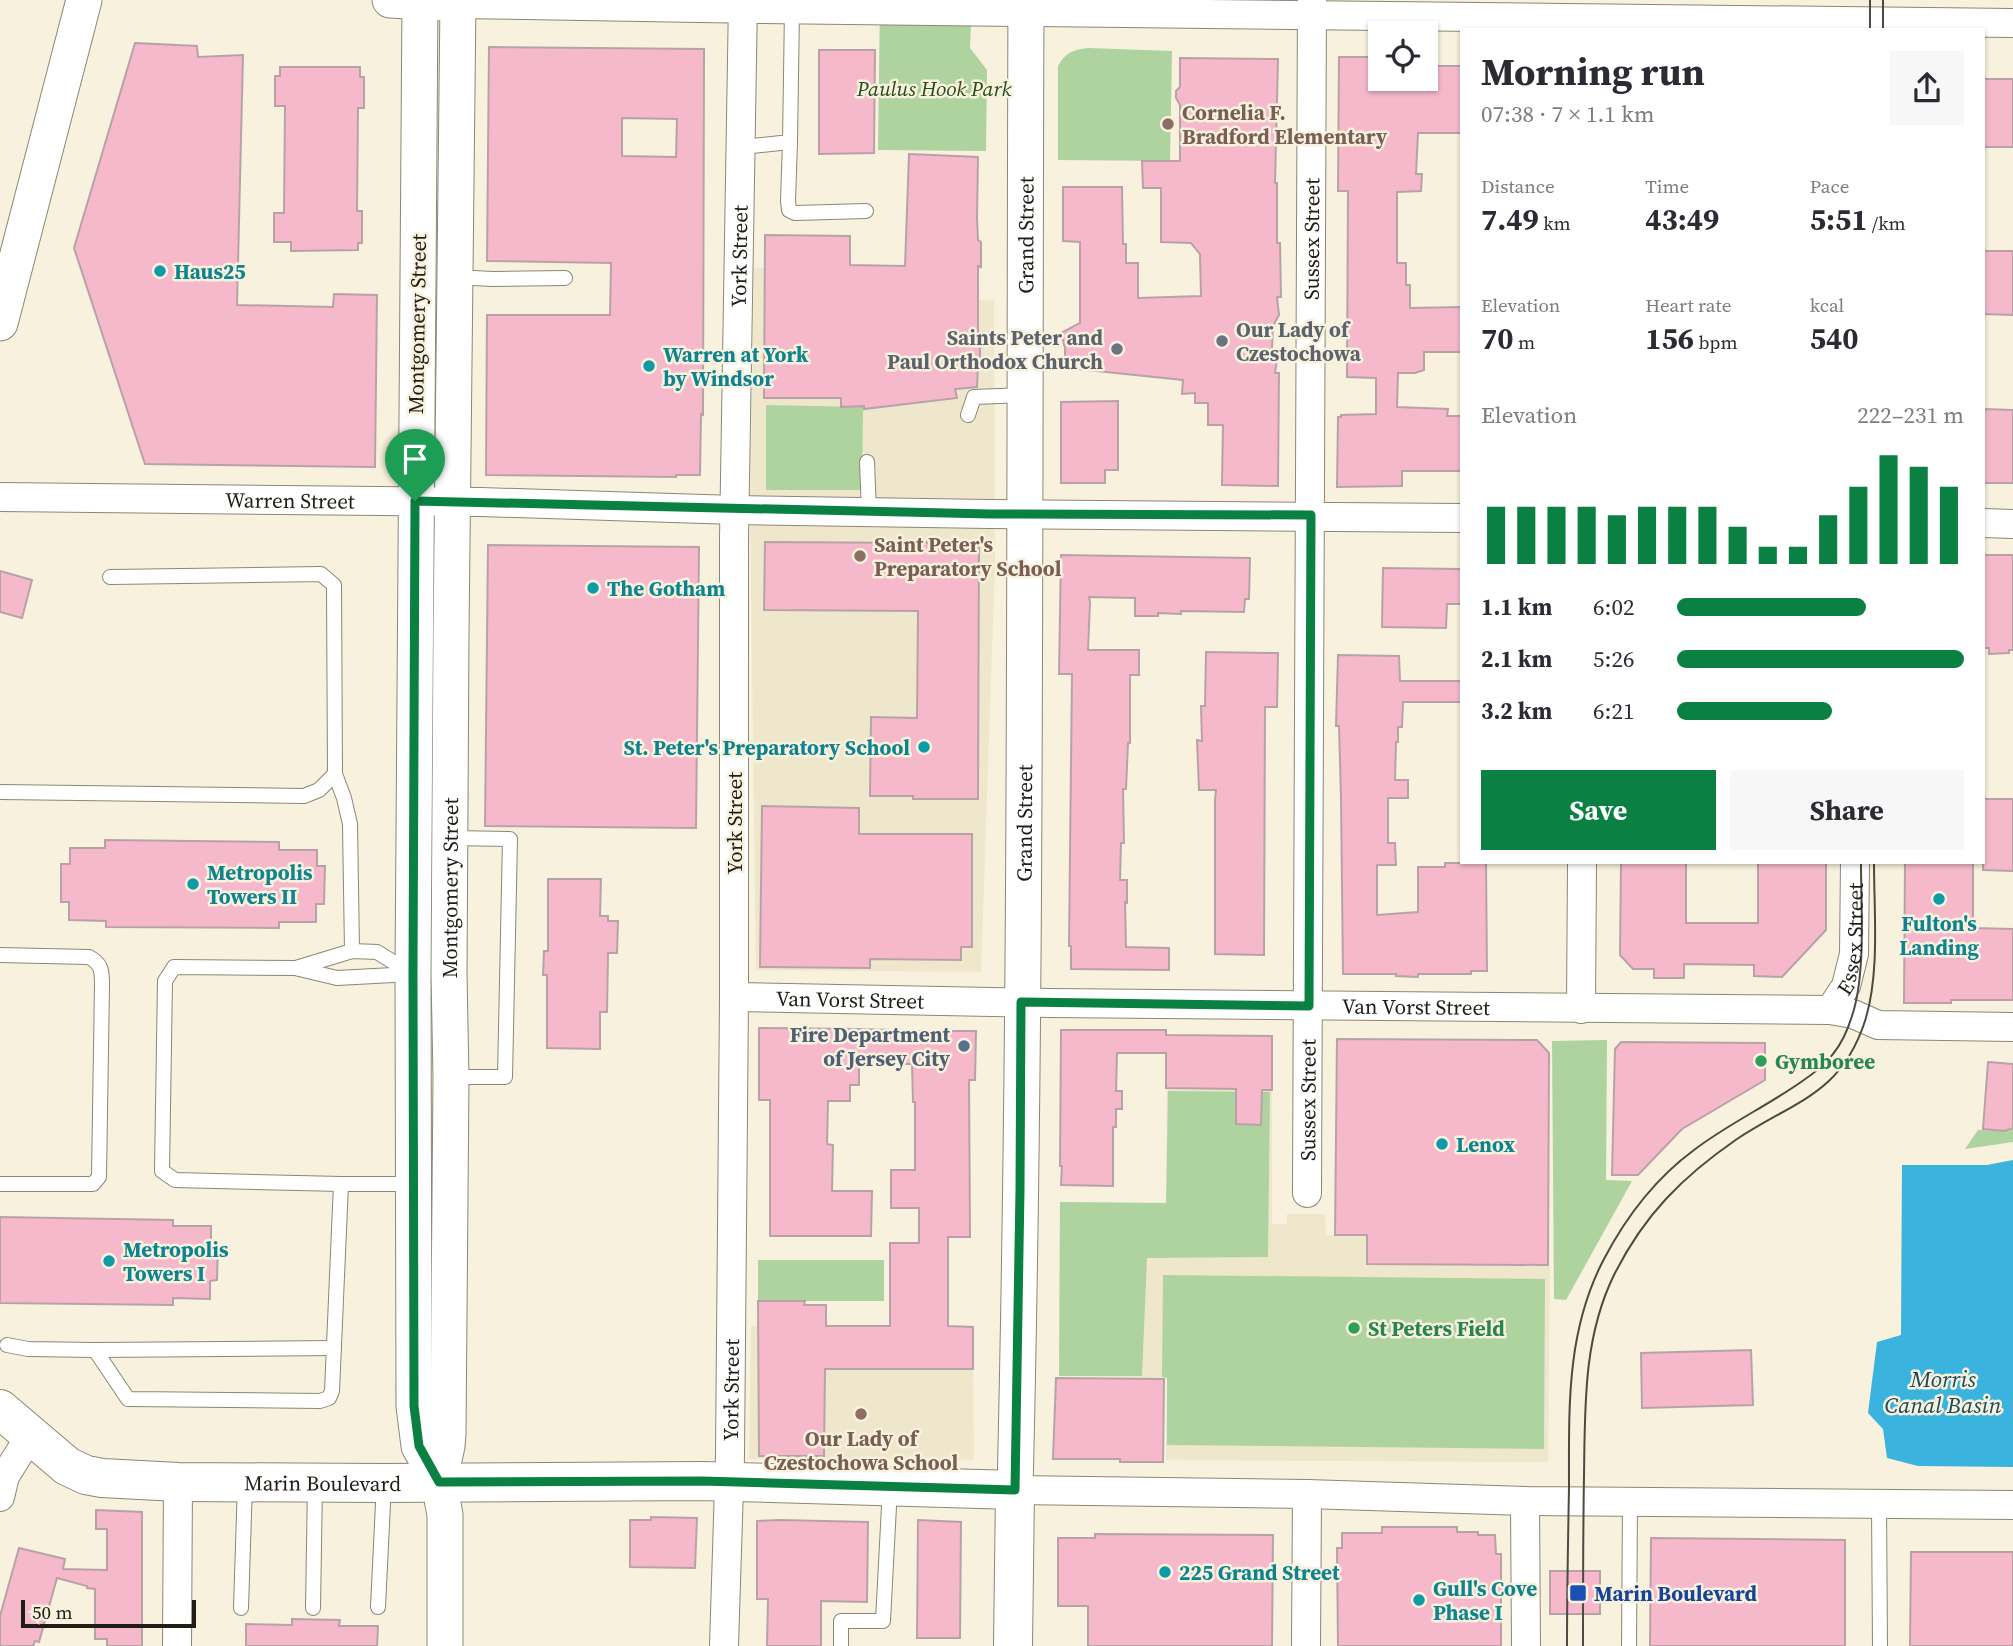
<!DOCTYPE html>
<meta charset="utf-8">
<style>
body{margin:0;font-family:"Source Serif 4",serif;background:#f7f7f7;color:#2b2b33;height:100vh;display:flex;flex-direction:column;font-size:26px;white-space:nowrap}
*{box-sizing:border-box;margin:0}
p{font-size:23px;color:#7c7c81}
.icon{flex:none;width:38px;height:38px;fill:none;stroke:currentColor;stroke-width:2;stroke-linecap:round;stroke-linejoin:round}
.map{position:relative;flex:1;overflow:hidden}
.details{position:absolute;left:1460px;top:28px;width:525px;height:836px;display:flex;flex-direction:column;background:#fff;border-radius:0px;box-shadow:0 2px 5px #0004}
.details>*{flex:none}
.tools{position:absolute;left:1368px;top:21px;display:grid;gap:14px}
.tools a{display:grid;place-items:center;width:70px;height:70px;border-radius:0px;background:#fff;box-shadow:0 2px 5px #0004;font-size:35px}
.scale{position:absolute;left:21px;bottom:18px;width:175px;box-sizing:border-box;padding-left:7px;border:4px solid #1f1d16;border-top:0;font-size:19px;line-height:24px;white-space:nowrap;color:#1f1d16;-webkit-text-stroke:5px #f7f1dd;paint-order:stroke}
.pin{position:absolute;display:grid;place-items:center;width:60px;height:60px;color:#fff;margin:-72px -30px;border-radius:50% 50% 50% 0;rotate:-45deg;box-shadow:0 0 7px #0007}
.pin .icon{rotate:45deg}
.round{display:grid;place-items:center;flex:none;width:74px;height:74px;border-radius:0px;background:#f7f7f7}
.summary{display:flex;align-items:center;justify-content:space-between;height:119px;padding:0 21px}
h1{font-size:38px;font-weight:700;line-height:52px}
.stats{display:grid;grid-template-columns:repeat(3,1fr);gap:10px;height:119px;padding:7px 21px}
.stats div{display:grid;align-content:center}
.stats b{font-size:30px;font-weight:700}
.stats small{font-size:19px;font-weight:400}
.stats p{font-size:19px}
.chart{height:196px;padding:14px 21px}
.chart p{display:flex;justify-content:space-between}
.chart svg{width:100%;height:126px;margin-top:7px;stroke:#0b8043;stroke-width:6}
.button{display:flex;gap:14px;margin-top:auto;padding:14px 21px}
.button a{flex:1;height:80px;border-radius:0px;background:#0b8043;color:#fff;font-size:28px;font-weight:700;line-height:80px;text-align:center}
.button a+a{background:#f7f7f7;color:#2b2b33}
ul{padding:0 21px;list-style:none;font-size:23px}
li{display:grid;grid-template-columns:112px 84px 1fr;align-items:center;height:52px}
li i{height:18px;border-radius:9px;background:#0b8043}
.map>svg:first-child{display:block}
.built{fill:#efe7cb}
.green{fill:#aed39f}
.water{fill:#3ab3df}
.building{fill:#f5b9cb;stroke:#b8a2a8;stroke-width:2;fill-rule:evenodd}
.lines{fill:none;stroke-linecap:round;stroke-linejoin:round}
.service-casing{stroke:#8c8774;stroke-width:16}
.minor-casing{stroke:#8c8774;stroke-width:30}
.tertiary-casing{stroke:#8c8774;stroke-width:37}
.secondary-casing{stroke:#8c8774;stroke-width:40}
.service{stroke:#fff;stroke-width:14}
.minor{stroke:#fff;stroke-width:28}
.tertiary{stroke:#fff;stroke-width:35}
.secondary{stroke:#fff;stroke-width:38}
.tram{stroke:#4d4a40;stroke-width:2}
.route-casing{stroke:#fff;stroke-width:14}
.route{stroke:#0b8043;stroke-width:9}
.education-dot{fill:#8d6e63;stroke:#f7f1dd;stroke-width:2.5}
.culture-dot{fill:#0f9aa8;stroke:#f7f1dd;stroke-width:2.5}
.worship-dot{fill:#6b7280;stroke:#f7f1dd;stroke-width:2.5}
.service-dot{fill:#5c6f8a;stroke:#f7f1dd;stroke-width:2.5}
.leisure-dot{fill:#2e9e5b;stroke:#f7f1dd;stroke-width:2.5}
.transit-dot{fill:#1a4fb4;stroke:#f7f1dd;stroke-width:2.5}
.labels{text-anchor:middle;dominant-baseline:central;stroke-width:5;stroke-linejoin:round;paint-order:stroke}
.park-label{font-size:21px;font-style:italic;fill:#274c17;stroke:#f7f1dd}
.education-label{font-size:21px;font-weight:bold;fill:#785e54;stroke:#f7f1dd;text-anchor:start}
.street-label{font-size:21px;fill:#1f1d16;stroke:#f7f1dd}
.culture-label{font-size:21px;font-weight:bold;fill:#0d838f;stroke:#f7f1dd;text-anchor:start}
.worship-label{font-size:21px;font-weight:bold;fill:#5b616d;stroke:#f7f1dd;text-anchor:start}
.service-label{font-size:21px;font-weight:bold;fill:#4e5e75;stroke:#f7f1dd;text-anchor:end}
.leisure-label{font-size:21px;font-weight:bold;fill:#27864d;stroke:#f7f1dd;text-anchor:start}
.transit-label{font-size:21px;font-weight:bold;fill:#164399;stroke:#f7f1dd;text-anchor:start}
.water-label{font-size:23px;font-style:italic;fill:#194a5d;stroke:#f7f1dd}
</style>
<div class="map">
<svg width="2013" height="1646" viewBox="0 0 2013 1646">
<rect width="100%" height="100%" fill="#f7f1dd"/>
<!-- built -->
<g class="built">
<path d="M754,268H873L919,300H994L995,563L981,972L756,970L750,515Z"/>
<path d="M1166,1035L1272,1036V1224H1287V1214H1325L1326,1235H1367V1264L1548,1265L1550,1268L1548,1462L1166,1460L1167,1378L1059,1376L1060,1202L1167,1203Z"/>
<path d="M751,1326H851V1369H973L974,1460L749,1459Z"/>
</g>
<!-- green -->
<g class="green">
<path d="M880,0H972L970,48L987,70L986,151L878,150Z"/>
<path d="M1088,48L1172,51L1170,161L1058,160V66C1066,52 1073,50 1088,48Z"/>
<path d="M766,405L863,407L862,490H766Z"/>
<path d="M1607,1040L1606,1180L1632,1181L1566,1300L1554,1299L1552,1041Z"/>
<path d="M1168,1091L1270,1092L1268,1257L1147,1258L1142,1376H1059L1060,1202L1166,1203Z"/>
<path d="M2013,1128V1142L1965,1149L1978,1130L2005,1131Z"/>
<rect x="758" y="1260" width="126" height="41"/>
<path d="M1163,1275L1545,1279L1544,1449L1167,1445V1378L1162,1377Z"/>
</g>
<!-- water -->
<path class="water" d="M2013,1160V1467L1918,1466L1887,1458L1883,1429L1868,1413L1877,1342L1901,1335L1902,1165H1987Z"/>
<!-- building -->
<g class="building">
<path d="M135,43L197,46L198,57L243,55L237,305L333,307L334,294L377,295L375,467L145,464L74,248Z"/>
<path d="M489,47L704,49L703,415L701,414L700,475H676V477L486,475L487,315H610L611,263L487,261ZM622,118L677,119L676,157L622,156Z"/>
<path d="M819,50H875L874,153L819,154Z"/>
<path d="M1339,57H1381V79H1426V66H1461V133H1418L1416,174H1422L1421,191L1397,192V263H1406V285H1410V308L1461,307V352H1424V370L1415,373H1398L1397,407L1448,409L1447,416H1461V471H1402V486L1337,487L1338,417H1341V415L1376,414V378L1347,377L1348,191H1338Z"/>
<path d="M1180,58L1278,59L1275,183H1277V243H1280L1281,297H1277L1279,315L1273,326L1272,349L1278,353L1275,373H1279L1278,486L1222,485L1223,425H1208V403H1195V393L1182,394L1183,380L1057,367L1065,356V348L1061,333L1080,323V242L1063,241V187H1122L1123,244H1126V263H1138V298L1201,296L1200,254L1191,243L1161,242V188H1143L1142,161H1180V105L1176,98V91L1180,87Z"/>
<path d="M280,67H360V77H364V108H358L357,211H362V243H358V250L291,251V242H274V213H284L285,106H275V76H280Z"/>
<rect x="1983" y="79" width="30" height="68"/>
<path d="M909,154L978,157L977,218L978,240L981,242V267L978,266V336L980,340V360L978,364L977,387L955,389L957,398L864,409V406L841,407V398H764L765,235L850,236V265L905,266Z"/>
<path d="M1983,251H2013V315L1983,314Z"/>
<path d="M1118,401V470H1105V483H1061V402Z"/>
<path d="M1983,409L2013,410V483H1983Z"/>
<path d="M927,541L979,542L978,799H913V796H870L871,717L917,718L918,611L764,610L765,542L927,543Z"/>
<path d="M488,545L699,547L696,828L485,826Z"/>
<path d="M1061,555L1250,558L1249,599H1245L1244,612L1181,611V614L1158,613V616H1135V598L1089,597L1090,602L1088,650H1139V675H1130V743H1128L1126,789H1123L1124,843H1121L1120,880H1127V903L1125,902L1126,947L1169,948V970L1071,969V946H1069L1072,674H1059Z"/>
<path d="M1983,555H2013V650H2009V653L1989,654V648H1983Z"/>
<path d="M1383,568L1461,569V604H1447L1446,628L1382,627Z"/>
<path d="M0,571L32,580L22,618L0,612Z"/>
<path d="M1206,652L1278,653L1277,707H1265L1264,955L1215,954V800L1216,790H1199L1197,740L1202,741L1201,706H1205Z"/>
<path d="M1338,655L1399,656L1400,681H1461V702H1403L1402,727H1398V742H1396L1395,780H1408V798H1388V843H1395L1396,865H1377V915L1418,912V867H1445V863H1486L1487,971H1471V974H1418V977L1396,976V974H1343L1341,798L1339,726H1336Z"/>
<path d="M1983,799H2013V871L1983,870Z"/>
<path d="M762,806L859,808V834H972V947H961V960L870,959V968L760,967Z"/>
<path d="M105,840L279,842V850H317V866H325L324,904H316V922H279V928L106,927V921L69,920V902H61V864H70V848H105Z"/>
<path d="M1621,863H1686V923H1758V863H1826V930L1782,977L1754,976V965L1684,964V978H1654V969H1633L1620,955Z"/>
<path d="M1905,863H1973V928L2013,929V1000H1951V1003H1904Z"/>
<path d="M548,879H601L600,916H608V921H618L617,953H608L607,1012H600V1049L547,1048V975H543L544,951H548Z"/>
<path d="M759,1028L860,1029L891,1030V1031H976L975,1080H969L970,1237H948V1326L973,1327V1369H825L824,1456H759L758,1301H805L804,1305H826V1326H890V1243H919V1208H891V1170H915V1102H913L912,1064H859V1085H850V1101H828L827,1144L833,1145L832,1191H872L871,1236H770V1100H759Z"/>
<path d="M1061,1030H1166V1035L1272,1036V1090H1262L1261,1125L1236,1124V1089L1166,1088V1053H1117L1116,1091H1122V1109H1116V1127H1113V1186L1061,1185L1062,1166H1060Z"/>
<path d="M1337,1039L1537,1040L1549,1053L1548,1265L1367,1264V1235H1335Z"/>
<path d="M1621,1042L1765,1043V1080L1682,1129L1638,1175H1612L1615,1049Z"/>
<path d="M1988,1062L2013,1064V1128L2005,1131L1983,1129Z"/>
<path d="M0,1217L173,1220V1226H211V1242L218,1243L217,1280L210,1281V1299L173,1298V1305L0,1303Z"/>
<path d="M1751,1350L1753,1405L1642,1408L1641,1353Z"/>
<path d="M1056,1378L1164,1379L1163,1462H1120V1459H1053Z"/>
<path d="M96,1510L142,1512V1646H107V1639H95V1589L87,1588V1586L57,1578L39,1642L35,1641L33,1646H0V1616L19,1548L65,1559L63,1569L107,1570V1529H96Z"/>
<path d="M651,1517L697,1518L695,1568L630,1567V1520H651Z"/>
<path d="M780,1520L868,1522L867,1602L821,1601V1646H767L768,1599H757V1521Z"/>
<path d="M918,1520L961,1522L960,1638H917Z"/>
<path d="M1382,1527H1457V1532H1478V1535H1495L1496,1554H1501V1646H1338L1337,1548H1342V1533H1382Z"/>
<path d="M1095,1534L1273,1535L1272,1646H1088V1606H1058V1538H1095Z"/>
<path d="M1651,1538L1845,1540V1646H1650Z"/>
<path d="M1911,1552H2013V1646H1910Z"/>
<rect x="1550" y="1571" width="50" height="43"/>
<path d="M292,1619L340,1620L339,1626H378L377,1646H246V1624L292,1625Z"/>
</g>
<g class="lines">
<!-- service casing -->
<g class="service-casing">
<g id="service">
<path d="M790,142L788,201L789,210L795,213L866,211"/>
<path d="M741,145L752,146L790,142L792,9"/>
<path d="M455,277L492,279L565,278"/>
<path d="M968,415L974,397L1025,395"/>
<path d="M867,462L869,512"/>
<path d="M335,774L344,798L350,824L352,951"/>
<path d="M0,792L304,796L319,790L335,774L334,585L321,574L110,577"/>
<path d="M450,838L510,839L505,1077H451"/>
<path d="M0,955L89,957C102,964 102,971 102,985L99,1177L93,1184H0"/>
<path d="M296,968L352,951L377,952L411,973"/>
<path d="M341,1184L175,1180L162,1171L165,981L174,967L295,968L337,978L412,974"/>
<path d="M7,1345L28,1349L95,1350L128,1399L320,1401L329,1398L332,1391L341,1184H413"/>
<path d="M95,1350L334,1348"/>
<path d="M1879,1504L1880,1646"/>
<path d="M378,1607L384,1483"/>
<path d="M241,1608L245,1483"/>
<path d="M313,1608L315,1484"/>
<path d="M841,1646V1621H883L890,1487"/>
<path d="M1629,1646L1630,1502"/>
</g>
</g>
<!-- minor casing -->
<g class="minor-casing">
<g id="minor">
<path d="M458,4L760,9L2013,23"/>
<path id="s1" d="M0,497L481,502L735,510L990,514L1461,518"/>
<path d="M1983,523L2013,524"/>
<path id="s2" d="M734,997L1050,1003L1830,1010L1853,1014L1878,1025L2013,1027"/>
<path d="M1581,1009L1582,863"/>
<path id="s3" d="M1830,1010L1846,986L1854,954L1855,863"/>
<path id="s4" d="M1307,1193L1312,0"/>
<path d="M1015,1490L1307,1494L1525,1501L2013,1505"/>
<path d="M0,1497L5,1476L30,1436"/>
<path d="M1525,1501L1526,1646"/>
<path d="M177,1646L178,1482"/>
<path id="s5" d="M724,1646L730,1455L734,997V539L743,0"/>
<path d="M1306,1646L1307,1494"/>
</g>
</g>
<!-- tertiary casing -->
<g class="tertiary-casing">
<g id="tertiary">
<path d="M390,0L444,3"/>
<path d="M420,0L413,974L414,1406L419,1446L439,1482L445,1515V1646"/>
<path d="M0,323L84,0"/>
<path id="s6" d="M439,1482L447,1446L448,1433L451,1077L449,974L451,634L458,0"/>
<path id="s7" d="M1015,1490C1027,994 1024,497 1026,0"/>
</g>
</g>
<!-- secondary casing -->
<g class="secondary-casing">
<g id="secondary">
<path id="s8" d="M0,1409L67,1466L86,1475L102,1478L178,1482L384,1483L702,1481L1015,1490L1013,1646"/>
</g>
</g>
<!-- service -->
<use href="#service" class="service"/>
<!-- minor -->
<use href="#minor" class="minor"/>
<!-- tertiary -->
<use href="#tertiary" class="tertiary"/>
<!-- secondary -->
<use href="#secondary" class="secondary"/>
<!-- tram -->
<g class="tram">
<path d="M1870,30V0"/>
<path d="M1883,30V0"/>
<path d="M1567,1646C1567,1593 1568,1540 1569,1487C1569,1408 1566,1331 1604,1259C1626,1217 1656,1178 1694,1150C1728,1124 1767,1106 1801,1082C1813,1074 1825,1065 1833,1054C1842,1043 1848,1029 1852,1016C1866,975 1861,907 1861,863"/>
<path d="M1583,1646C1583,1590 1583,1533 1584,1477C1585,1408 1583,1338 1614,1275C1644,1215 1682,1177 1737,1139C1794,1101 1841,1095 1865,1021C1880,973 1874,913 1874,863"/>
</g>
</g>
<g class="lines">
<!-- route casing -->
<g class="route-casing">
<path id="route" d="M415,501L990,514L1311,515L1309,1006L1021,1002L1020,1190L1015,1490L702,1481L439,1482L419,1446L414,1406L413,974Z"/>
</g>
<!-- route -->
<use href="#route" class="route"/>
</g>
<!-- markers -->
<g class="education-dot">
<circle cx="1168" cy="124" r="7"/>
<circle cx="860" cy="556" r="7"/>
<circle cx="861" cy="1414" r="7"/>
</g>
<g class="culture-dot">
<circle cx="160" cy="271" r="7"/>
<circle cx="649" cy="366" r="7"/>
<circle cx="593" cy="588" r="7"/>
<circle cx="924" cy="747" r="7"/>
<circle cx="193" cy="884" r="7"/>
<circle cx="1939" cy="899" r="7"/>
<circle cx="1442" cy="1144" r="7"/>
<circle cx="109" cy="1261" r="7"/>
<circle cx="1165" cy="1572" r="7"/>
<circle cx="1419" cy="1600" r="7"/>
</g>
<g class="worship-dot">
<circle cx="1222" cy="341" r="7"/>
<circle cx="1117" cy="349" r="7"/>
</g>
<circle class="service-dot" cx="964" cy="1046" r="7"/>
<g class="leisure-dot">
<circle cx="1761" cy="1061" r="7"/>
<circle cx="1354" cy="1328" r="7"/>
</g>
<rect class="transit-dot" x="1569" y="1584" width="18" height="18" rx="3.5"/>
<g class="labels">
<!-- park labels -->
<g class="park-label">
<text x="934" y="88">Paulus Hook Park</text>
</g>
<!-- education labels -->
<g class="education-label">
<text x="1182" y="112">Cornelia F.<tspan x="1182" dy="24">Bradford Elementary</tspan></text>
<text x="874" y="544">Saint Peter's<tspan x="874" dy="24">Preparatory School</tspan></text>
<text x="861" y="1438" text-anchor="middle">Our Lady of<tspan x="861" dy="24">Czestochowa School</tspan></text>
</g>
<!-- street labels -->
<g class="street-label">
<text stroke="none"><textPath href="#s7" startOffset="1255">Grand Street</textPath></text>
<text stroke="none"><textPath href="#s4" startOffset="954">Sussex Street</textPath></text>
<text stroke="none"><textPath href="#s5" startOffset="1390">York Street</textPath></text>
<text transform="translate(417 324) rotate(-89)">Montgomery Street</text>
<text stroke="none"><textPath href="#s1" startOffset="290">Warren Street</textPath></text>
<text transform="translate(734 823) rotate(-90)">York Street</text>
<text stroke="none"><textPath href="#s7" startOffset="667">Grand Street</textPath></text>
<text stroke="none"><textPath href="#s6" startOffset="595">Montgomery Street</textPath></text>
<text stroke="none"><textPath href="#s3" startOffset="77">Essex Street</textPath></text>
<text stroke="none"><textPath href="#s2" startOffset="116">Van Vorst Street</textPath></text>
<text stroke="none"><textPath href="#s2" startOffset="682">Van Vorst Street</textPath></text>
<text stroke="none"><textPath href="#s4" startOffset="93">Sussex Street</textPath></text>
<text stroke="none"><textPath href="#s5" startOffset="256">York Street</textPath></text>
<text stroke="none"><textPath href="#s8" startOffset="346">Marin Boulevard</textPath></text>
</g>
<!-- culture labels -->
<g class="culture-label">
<text x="174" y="271">Haus25</text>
<text x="663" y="354">Warren at York<tspan x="663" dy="24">by Windsor</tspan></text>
<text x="607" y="588">The Gotham</text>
<text x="910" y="747" text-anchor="end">St. Peter's Preparatory School</text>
<text x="207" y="872">Metropolis<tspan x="207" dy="24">Towers II</tspan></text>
<text x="1939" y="923" text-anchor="middle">Fulton's<tspan x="1939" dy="24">Landing</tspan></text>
<text x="1456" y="1144">Lenox</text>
<text x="123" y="1249">Metropolis<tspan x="123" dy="24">Towers I</tspan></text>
<text x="1179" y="1572">225 Grand Street</text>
<text x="1433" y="1588">Gull's Cove<tspan x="1433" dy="24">Phase I</tspan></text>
</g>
<!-- worship labels -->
<g class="worship-label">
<text x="1236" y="329">Our Lady of<tspan x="1236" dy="24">Czestochowa</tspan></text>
<text x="1103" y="337" text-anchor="end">Saints Peter and<tspan x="1103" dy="24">Paul Orthodox Church</tspan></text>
</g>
<!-- service labels -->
<g class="service-label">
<text x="950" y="1034">Fire Department<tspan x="950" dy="24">of Jersey City</tspan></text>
</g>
<!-- leisure labels -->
<g class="leisure-label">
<text x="1775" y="1061">Gymboree</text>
<text x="1368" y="1328">St Peters Field</text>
</g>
<!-- transit labels -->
<g class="transit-label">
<text x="1594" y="1593">Marin Boulevard</text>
</g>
<!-- water labels -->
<g class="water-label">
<text x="1943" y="1379">Morris<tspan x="1943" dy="26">Canal Basin</tspan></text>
</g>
</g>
</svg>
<div class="tools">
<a><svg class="icon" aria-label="locate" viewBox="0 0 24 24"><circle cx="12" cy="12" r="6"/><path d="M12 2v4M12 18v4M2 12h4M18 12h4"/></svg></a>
</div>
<div class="scale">50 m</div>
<div class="pin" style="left:415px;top:501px;background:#1e9e55"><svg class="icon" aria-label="arrive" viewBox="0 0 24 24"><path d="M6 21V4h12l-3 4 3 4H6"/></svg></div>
<section class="details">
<div class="summary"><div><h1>Morning run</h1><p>07:38 · 7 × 1.1 km</p></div><a class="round"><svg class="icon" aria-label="share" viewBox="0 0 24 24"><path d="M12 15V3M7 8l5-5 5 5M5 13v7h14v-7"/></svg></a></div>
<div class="stats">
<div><p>Distance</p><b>7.49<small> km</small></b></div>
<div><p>Time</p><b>43:49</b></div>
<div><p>Pace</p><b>5:51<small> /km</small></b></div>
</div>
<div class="stats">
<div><p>Elevation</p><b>70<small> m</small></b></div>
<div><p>Heart rate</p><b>156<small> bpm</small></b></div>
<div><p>kcal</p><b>540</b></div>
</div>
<div class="chart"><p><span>Elevation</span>222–231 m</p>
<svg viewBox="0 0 160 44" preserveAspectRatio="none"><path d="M5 44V24M15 44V24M25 44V24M35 44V24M45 44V27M55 44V24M65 44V24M75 44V24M85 44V31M95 44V38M105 44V38M115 44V27M125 44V17M135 44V6M145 44V10M155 44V17"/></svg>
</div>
<ul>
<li><b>1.1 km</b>6:02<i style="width:66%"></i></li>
<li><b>2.1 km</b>5:26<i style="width:100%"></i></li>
<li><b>3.2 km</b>6:21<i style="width:54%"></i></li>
</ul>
<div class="button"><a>Save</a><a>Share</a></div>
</section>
</div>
